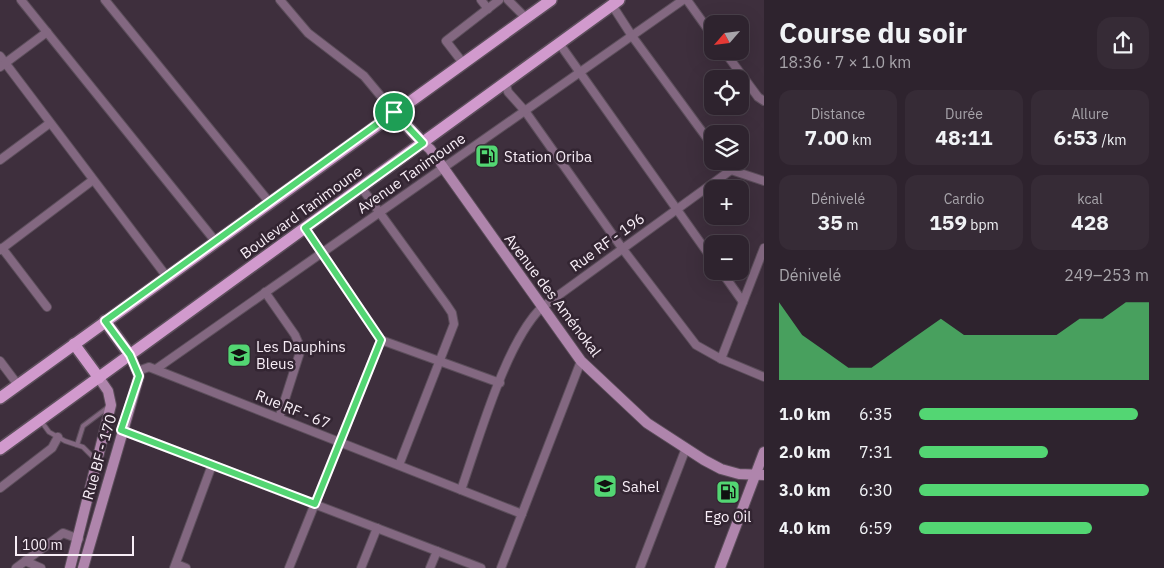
<!DOCTYPE html>
<html lang="fr">
<meta charset="utf-8">
<style>
body{margin:0;font-family:"IBM Plex Sans",sans-serif;background:#362b36;color:#f1f3f6;height:100vh;display:flex;flex-direction:column;font-size:19px;white-space:nowrap}
*{box-sizing:border-box;margin:0}
p{font-size:16px;color:#a7a4aa}
.icon{flex:none;width:28px;height:28px;fill:none;stroke:currentColor;stroke-width:2;stroke-linecap:round;stroke-linejoin:round}
.map{position:relative;flex:1;overflow:hidden}
.details{display:flex;flex-direction:column;background:#2e232e;width:400px}
.details>*{flex:none}
.needle{width:32px;rotate:242deg}
.buttons{position:absolute;left:704px;top:15px;display:grid;gap:10px}
.buttons a{display:grid;place-items:center;width:45px;height:45px;border-radius:10px;background:#2e232e;box-shadow:0 5px 20px #0002,0 0 0 1px #49404a;font-size:25px}
.scale{position:absolute;left:15px;bottom:12px;width:119px;box-sizing:border-box;padding-left:5px;border:2px solid #f8eef7;border-top:0;font-size:14px;line-height:18px;white-space:nowrap;color:#f8eef7;-webkit-text-stroke:4px #332532;paint-order:stroke}
.pin{position:absolute;display:grid;place-items:center;width:42px;height:42px;color:#fff;margin:-21px;border:2px solid #fff;border-radius:50%;box-shadow:0 1px 5px #0007}
.round{display:grid;place-items:center;flex:none;width:52px;height:52px;border-radius:15px;background:#362b36}
.summary{display:flex;align-items:center;justify-content:space-between;height:85px;padding:0 15px}
h1{font-size:28px;font-weight:800;line-height:38px}
.metrics{display:grid;grid-template-columns:repeat(3,1fr);gap:8px;height:85px;padding:5px 15px}
.metrics div{display:grid;align-content:center;border-radius:12px;background:#362b36;text-align:center}
.metrics b{font-size:21px;font-weight:800}
.metrics small{font-size:14px;font-weight:400}
.metrics p{font-size:14px}
.chart{height:140px;padding:10px 15px}
.chart p{display:flex;justify-content:space-between}
.chart svg{width:100%;height:90px;margin-top:5px;fill:#53d673;opacity:.7}
ul{padding:0 15px;list-style:none;font-size:16px}
li{display:grid;grid-template-columns:80px 60px 1fr;align-items:center;height:38px}
li i{height:12px;border-radius:6px;background:#53d673}
main{display:flex;flex:1;min-height:0}
.map>svg:first-child{display:block}
.lines{fill:none;stroke-linecap:round;stroke-linejoin:round}
.lane-casing{stroke:#5c4e5b;stroke-width:6}
.street-casing{stroke:#5c4e5b;stroke-width:10}
.secondary-casing{stroke:#5c4e5b;stroke-width:12}
.primary-casing{stroke:#5c4e5b;stroke-width:14}
.lane{stroke:#836881;stroke-width:4}
.street{stroke:#836881;stroke-width:8}
.secondary{stroke:#af85ac;stroke-width:10}
.primary{stroke:#d19acd;stroke-width:11}
.route-casing{stroke:#fff;stroke-width:10}
.route{stroke:#53d673;stroke-width:6}
.labels{text-anchor:middle;dominant-baseline:central;stroke-width:5;stroke-linejoin:round;paint-order:stroke}
.poi-label{font-size:15px;fill:#f8eef7;stroke:#332532;text-anchor:start}
.street-label{font-size:15px;fill:#f8eef7;stroke:#332532}
</style>
<main>
<div class="map">
<svg width="764" height="568" viewBox="0 0 764 568">
<rect width="100%" height="100%" fill="#3e2f3d"/>
<g class="lines">
<!-- lane casing -->
<g class="lane-casing">
<g id="lane">
<path d="M41,421L49,432L65,441L83,447L95,459"/>
<path d="M77,445L83,426L107,408"/>
</g>
</g>
<!-- street casing -->
<g class="street-casing">
<g id="street">
<path d="M21,0L216,242"/>
<path d="M105,0L270,203"/>
<path d="M280,0L308,33L364,76L394,112"/>
<path d="M481,0L488,9"/>
<path d="M508,0L526,18"/>
<path d="M687,0L712,35"/>
<path d="M612,5L632,36L712,145"/>
<path d="M559,43L712,259"/>
<path d="M724,51L758,97L764,101"/>
<path d="M0,56L167,277"/>
<path d="M463,63L446,41L499,0"/>
<path d="M0,67L47,32"/>
<path d="M502,85H506L508,92L525,111L622,248L696,345L721,359L764,377"/>
<path d="M0,160L50,123"/>
<path d="M725,161L731,170L764,181"/>
<path d="M361,187L446,304L452,313L454,324L399,465"/>
<path d="M305,228L381,340L500,383"/>
<path d="M2,248L47,307"/>
<path d="M0,250L93,180"/>
<path d="M721,271L743,302"/>
<path d="M265,292L295,335L301,349L279,418"/>
<path d="M721,359L764,248"/>
<path d="M0,361L18,385"/>
<path d="M156,369L683,0"/>
<path d="M138,371L149,367L522,514"/>
<path d="M121,430L481,568"/>
<path d="M0,488L52,448L58,437"/>
<path d="M461,490C479,439 505,344 541,308L731,170"/>
<path d="M25,561L41,568"/>
<path d="M176,564L186,568"/>
<path d="M16,568L63,533L79,539"/>
<path d="M174,568L212,465"/>
<path d="M289,568L381,340"/>
<path d="M361,568L377,528"/>
<path d="M430,568L437,551"/>
<path d="M501,568L581,361"/>
<path d="M640,568L686,448"/>
</g>
</g>
<!-- secondary casing -->
<g class="secondary-casing">
<g id="secondary">
<path d="M423,143L430,149L581,361L647,423L704,460L721,469L739,474L764,475"/>
<path d="M70,568L111,405L108,391L99,378"/>
<path d="M83,568L139,376L130,355"/>
<path d="M720,568L764,452"/>
</g>
</g>
<!-- primary casing -->
<g class="primary-casing">
<g id="primary">
<path d="M394,112L423,143"/>
<path d="M105,321L130,355"/>
<path d="M74,344L99,378"/>
<path d="M0,398L551,0"/>
<path d="M0,449L619,0"/>
</g>
</g>
<!-- lane -->
<use href="#lane" class="lane"/>
<!-- street -->
<use href="#street" class="street"/>
<!-- secondary -->
<use href="#secondary" class="secondary"/>
<!-- primary -->
<use href="#primary" class="primary"/>
</g>
<g class="lines">
<!-- route casing -->
<g class="route-casing">
<path id="route" d="M394,112L423,143L305,228L381,340L315,504L121,430L139,376L130,355L105,321Z"/>
</g>
<!-- route -->
<use href="#route" class="route"/>
</g>
<!-- icons -->
<defs>
<g id="fuel-square" transform="scale(1.25)"><rect x="-9" y="-9" width="18" height="18" rx="4" fill="#53d673" stroke="#332532"/><path d="M-5.5-6h7V0h2V4h1.3V-2.5L3-4.5l.8-.8L6-3V5H2.5V1h-1V6h-7ZM-4.2-4.7v3.2H.2V-4.7Z" fill="#111"/></g>
<g id="school-square" transform="scale(1.25)"><rect x="-9" y="-9" width="18" height="18" rx="4" fill="#53d673" stroke="#332532"/><path d="M0-5L7-2L0 1L-7-2ZM-4 1L0 2.5L4 1V4Q0 6-4 4Z" fill="#111"/></g>
</defs>
<g fill-rule="evenodd">
<use href="#fuel-square" x="487" y="156"/>
<use href="#school-square" x="239" y="355"/>
<use href="#school-square" x="605" y="486"/>
<use href="#fuel-square" x="728" y="492"/>
</g>
<g class="labels">
<!-- poi labels -->
<g class="poi-label">
<text x="504" y="156">Station Oriba</text>
<text x="256" y="346">Les Dauphins<tspan x="256" dy="17">Bleus</tspan></text>
<text x="622" y="486">Sahel</text>
<text x="728" y="516" text-anchor="middle">Ego Oil</text>
</g>
<!-- street labels -->
<g class="street-label">
<text transform="translate(411 173) rotate(-35)">Avenue Tanimoune</text>
<text transform="translate(301 212) rotate(-36)">Boulevard Tanimoune</text>
<text transform="translate(607 242) rotate(-36)">Rue RF - 196</text>
<text transform="translate(553 295) rotate(53)">Avenue des Aménokal</text>
<text transform="translate(293 409) rotate(22)">Rue RF - 67</text>
<text transform="translate(99 457) rotate(-74)">Rue BF - 170</text>
</g>
</g>
</svg>
<div class="buttons">
<a><svg class="needle" viewBox="-14 -14 28 28"><path d="M0-13l5 13h-10z" fill="#e53935"/><path d="M0 13l5-13h-10z" fill="#a7a4aa"/></svg></a>
<a><svg class="icon" aria-label="locate" viewBox="0 0 24 24"><circle cx="12" cy="12" r="6"/><path d="M12 2v4M12 18v4M2 12h4M18 12h4"/></svg></a>
<a><svg class="icon" aria-label="layers" viewBox="0 0 24 24"><path d="M12 4l9 5-9 5-9-5zM3 14l9 5 9-5"/></svg></a>
<a>+</a>
<a>−</a>
</div>
<div class="scale">100 m</div>
<div class="pin" style="left:394px;top:112px;background:#1e9e55"><svg class="icon" aria-label="arrive" viewBox="0 0 24 24"><path d="M6 21V4h12l-3 4 3 4H6"/></svg></div>
</div>
<section class="details">
<div class="summary"><div><h1>Course du soir</h1><p>18:36 · 7 × 1.0 km</p></div><a class="round"><svg class="icon" aria-label="share" viewBox="0 0 24 24"><path d="M12 15V3M7 8l5-5 5 5M5 13v7h14v-7"/></svg></a></div>
<div class="metrics">
<div><p>Distance</p><b>7.00<small> km</small></b></div>
<div><p>Durée</p><b>48:11</b></div>
<div><p>Allure</p><b>6:53<small> /km</small></b></div>
</div>
<div class="metrics">
<div><p>Dénivelé</p><b>35<small> m</small></b></div>
<div><p>Cardio</p><b>159<small> bpm</small></b></div>
<div><p>kcal</p><b>428</b></div>
</div>
<div class="chart"><p><span>Dénivelé</span>249–253 m</p>
<svg viewBox="0 0 160 44" preserveAspectRatio="none"><path d="M0 44V6L10 22L20 30L30 38L40 38L50 30L60 22L70 14L80 22L90 22L100 22L110 22L120 22L130 14L140 14L150 6L160 6V44z"/></svg>
</div>
<ul>
<li><b>1.0 km</b>6:35<i style="width:95%"></i></li>
<li><b>2.0 km</b>7:31<i style="width:56%"></i></li>
<li><b>3.0 km</b>6:30<i style="width:100%"></i></li>
<li><b>4.0 km</b>6:59<i style="width:75%"></i></li>
</ul>
</section>
</main>
